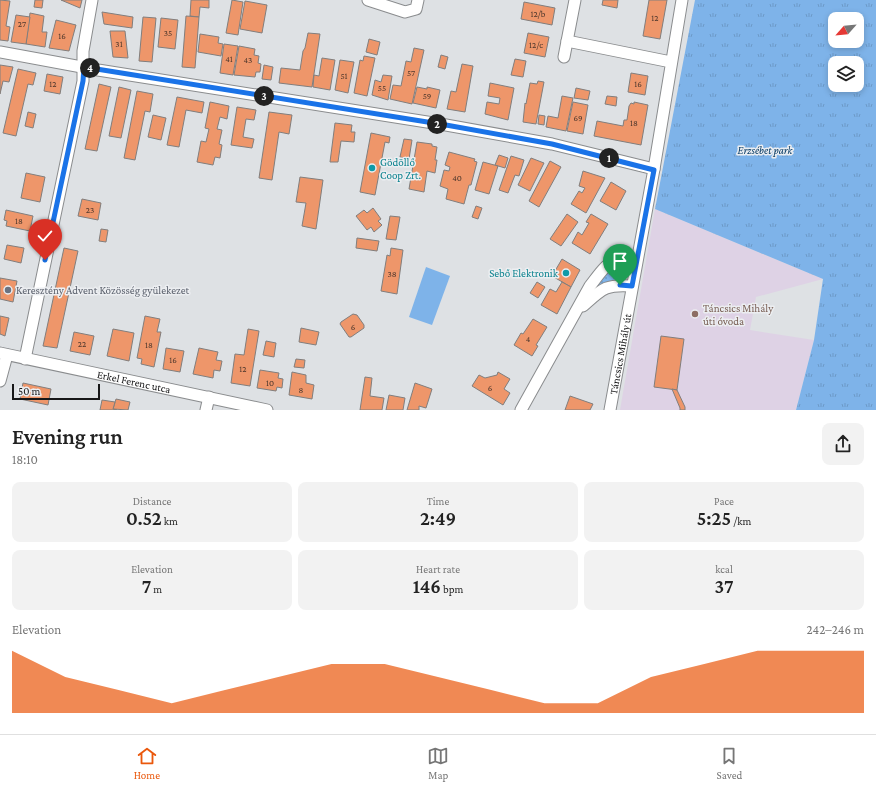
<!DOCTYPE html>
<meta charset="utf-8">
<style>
body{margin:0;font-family:"Crimson Pro",serif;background:#f2f2f2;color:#222;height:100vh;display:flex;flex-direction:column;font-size:15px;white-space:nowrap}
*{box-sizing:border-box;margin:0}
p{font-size:13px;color:#767676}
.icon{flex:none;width:22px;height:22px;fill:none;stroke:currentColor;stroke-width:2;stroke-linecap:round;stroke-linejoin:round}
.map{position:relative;height:410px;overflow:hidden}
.panel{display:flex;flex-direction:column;background:#fff;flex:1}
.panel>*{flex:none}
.needle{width:26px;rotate:243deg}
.buttons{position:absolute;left:828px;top:12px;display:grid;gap:8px}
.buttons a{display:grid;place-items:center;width:36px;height:36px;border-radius:8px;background:#fff;box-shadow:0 2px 6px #0003;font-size:20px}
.scale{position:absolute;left:12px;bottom:10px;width:88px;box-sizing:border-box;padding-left:4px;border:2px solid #171718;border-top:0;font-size:11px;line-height:14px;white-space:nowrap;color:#171718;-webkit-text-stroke:3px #eceef1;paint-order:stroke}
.pin{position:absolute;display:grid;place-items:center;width:34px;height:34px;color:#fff;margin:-41px -17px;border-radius:50% 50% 50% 0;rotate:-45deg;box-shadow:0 0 4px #0007}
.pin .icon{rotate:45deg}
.km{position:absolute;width:20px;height:20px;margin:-10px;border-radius:50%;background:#222;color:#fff;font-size:11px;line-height:20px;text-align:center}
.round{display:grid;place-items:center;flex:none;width:42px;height:42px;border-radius:8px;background:#f2f2f2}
.overview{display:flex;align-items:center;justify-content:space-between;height:68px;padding:0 12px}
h1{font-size:22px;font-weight:600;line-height:30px}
.stats{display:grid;grid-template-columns:repeat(3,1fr);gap:6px;height:68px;padding:4px 12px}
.stats div{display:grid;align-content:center;border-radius:8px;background:#f2f2f2;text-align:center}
.stats b{font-size:20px;font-weight:600}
.stats small{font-size:11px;font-weight:400}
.stats p{font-size:11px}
.chart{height:112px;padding:8px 12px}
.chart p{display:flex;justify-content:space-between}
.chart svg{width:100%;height:72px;margin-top:4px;fill:#ea580c;opacity:.7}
.tabs{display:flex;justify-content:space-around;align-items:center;height:56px;border-top:1px solid #e0e0e0;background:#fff;font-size:11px;color:#767676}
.tabs a{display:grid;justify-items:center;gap:2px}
.tabs .on{color:#ea580c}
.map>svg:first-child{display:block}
.education{fill:#ded2e5}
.grass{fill:url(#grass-dots)}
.park{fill:url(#park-tufts);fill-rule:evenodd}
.pitch{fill:#7eb3e9}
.building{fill:#ee966a;stroke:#817e7d}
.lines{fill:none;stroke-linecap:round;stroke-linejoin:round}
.minor-casing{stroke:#8a8c8e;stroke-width:13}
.minor{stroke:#fff;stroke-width:11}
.route-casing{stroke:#fff;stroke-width:8}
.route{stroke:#1a73e8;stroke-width:5}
.culture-dot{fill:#0f9aa8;stroke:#eceef1;stroke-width:1.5}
.worship-dot{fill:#6b7280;stroke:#eceef1;stroke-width:1.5}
.education-dot{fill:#8d6e63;stroke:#eceef1;stroke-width:1.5}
.labels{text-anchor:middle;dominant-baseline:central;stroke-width:3;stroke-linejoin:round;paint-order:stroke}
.number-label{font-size:9px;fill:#4d372c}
.park-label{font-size:11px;font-style:italic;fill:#033863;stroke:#eceef1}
.culture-label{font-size:11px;fill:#0d838f;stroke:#eceef1;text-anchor:start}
.worship-label{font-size:11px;fill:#5b616d;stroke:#eceef1;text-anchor:start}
.education-label{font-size:11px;fill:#785e54;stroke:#eceef1;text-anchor:start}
.street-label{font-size:11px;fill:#171718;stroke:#eceef1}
</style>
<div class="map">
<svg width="876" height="410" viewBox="0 0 876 410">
<defs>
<pattern id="grass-dots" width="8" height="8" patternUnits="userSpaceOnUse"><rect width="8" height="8" fill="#7eb3e9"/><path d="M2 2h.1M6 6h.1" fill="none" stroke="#6c99c7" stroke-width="1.8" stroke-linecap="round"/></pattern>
<pattern id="park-tufts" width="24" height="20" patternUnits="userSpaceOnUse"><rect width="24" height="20" fill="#7eb3e9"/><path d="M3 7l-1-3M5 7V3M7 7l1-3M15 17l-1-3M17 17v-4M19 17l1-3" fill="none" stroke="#6c99c7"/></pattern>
</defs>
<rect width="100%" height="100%" fill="#dee1e4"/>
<!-- education -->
<path class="education" d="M655,209L823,279L756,297L750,330L814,340L796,410H620Z"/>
<!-- grass -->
<path class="grass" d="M624,263L628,269L623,277L607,282L596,287C601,276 612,264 624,263Z"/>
<!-- park -->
<path class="park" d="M695,0H876V410H796L814,340L823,279L655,209ZM835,19H857V41H835ZM835,63H857V85H835Z"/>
<!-- pitch -->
<path class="pitch" d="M426,267L450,276L432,325L409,317Z"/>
<!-- building -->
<g class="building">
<path d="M0,0L10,1L6,26L10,27L8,41L0,40Z"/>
<path d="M35,0H43L42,8L34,7Z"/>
<path d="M61,0H82L80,8Z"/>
<path d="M191,0H209V8L200,7L199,17L190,16Z"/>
<path d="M232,0L243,2L238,35L226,33Z"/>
<path d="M603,0H618L617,8L602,5Z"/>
<path d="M649,0H667L660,39L643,36Z"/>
<path d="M245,1L267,5L262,33L240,29Z"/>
<path d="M524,2L555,8L552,25L521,19Z"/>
<path d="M102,12L133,17L132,28L104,24Z"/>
<path d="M30,13L44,16L42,32H47L45,47L26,44Z"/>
<path d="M16,15L30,17L26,44L11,42Z"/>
<path d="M186,16L199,17L195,68L182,67Z"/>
<path d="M143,17L156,18L152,62L139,61Z"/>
<path d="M161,18L178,20L175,49L158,47Z"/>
<path d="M56,20L76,25L69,51L49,48Z"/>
<path d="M110,31H125L128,58L113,57Z"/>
<path d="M308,33L320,34L312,87L279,83L281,68L300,70L303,51L305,48Z"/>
<path d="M528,33L549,37L545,57L524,53Z"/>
<path d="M200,34L219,37L218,43L223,44L221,56L198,52Z"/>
<path d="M369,39L380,42L377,55L366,52Z"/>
<path d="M224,44L238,46L233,75L220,73Z"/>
<path d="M239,46L255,49L254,55L259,56L258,63L261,64L260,72H256L255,77L234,75Z"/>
<path d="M414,48L424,50L412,104L390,99L393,85L401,86L406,61L411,62Z"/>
<path d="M441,55L448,57L445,69L438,67Z"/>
<path d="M364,56L375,58L367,96L354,93L360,60L363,61Z"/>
<path d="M322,58L335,60L330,90L313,87L314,75L319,76Z"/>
<path d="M515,59L526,61L523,77L511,75Z"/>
<path d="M340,60L354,62L348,93L335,90Z"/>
<path d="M462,64L473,66L465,112L447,109L451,91L456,92Z"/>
<path d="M0,65L13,67L9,82L3,81L0,94Z"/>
<path d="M264,65L273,67L271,80L262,79Z"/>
<path d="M18,69L36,73L33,85L28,84L16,136L3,133Z"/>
<path d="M631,73L648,76L645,95L628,92Z"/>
<path d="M47,74L63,77L60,94L44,91Z"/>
<path d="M383,75L392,76L388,100L372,95L375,80L381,82Z"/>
<path d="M538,81L544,82L536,124L523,122L525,103L526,104L530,83L537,84Z"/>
<path d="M490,83L514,88L508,120L485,114L487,102L499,104L500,98L488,96Z"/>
<path d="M99,84L111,87L97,151L85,149Z"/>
<path d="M119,87L131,90L121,138L109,136Z"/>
<path d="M417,87L427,89V87L440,90L436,108L413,103Z"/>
<path d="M576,88L590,91L588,100L574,98Z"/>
<path d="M137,91L153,94L150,112L145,111L135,160L124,158Z"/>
<path d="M562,96L573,98L566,131L546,127L548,116L558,118Z"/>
<path d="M607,96L617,97L616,106L605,104Z"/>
<path d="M177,97L204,102L202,113L186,110L179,147L167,145Z"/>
<path d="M210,102L229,106L227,119L220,117L217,129L222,130L219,144L222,145L220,158L215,157L213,165L197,162L201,141L206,142L209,129L205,128Z"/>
<path d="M573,102L588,105L583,134L567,131Z"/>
<path d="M634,102L648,105L641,145L594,136L597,121L623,126L624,120H627L629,106L631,103L634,104Z"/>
<path d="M237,107L256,110L254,120L246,119L243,137L254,139L252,148L231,145Z"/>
<path d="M28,112L36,114L33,128L25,126Z"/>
<path d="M269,112L292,115L289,134L279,132L272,180L259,178Z"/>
<path d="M153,115L166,118L161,140L148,137Z"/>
<path d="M539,115L545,116L544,125L538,124Z"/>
<path d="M335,123L352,125L351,132H355L354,142L341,141L338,162H330Z"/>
<path d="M371,133L390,137L389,143L385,142L375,195L360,192Z"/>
<path d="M404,139L412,140L409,159L400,157Z"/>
<path d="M417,142L432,144V146L437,147L435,160H437L435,173L427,171L424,192L409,189Z"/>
<path d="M449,152L475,159L474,161L477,162L471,185H469L464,204L446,199L448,189L440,186L444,170L449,171L450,167L445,165Z"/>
<path d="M499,155L508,158L505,168L495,165Z"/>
<path d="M511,156L524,160L519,176L515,175L508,193L499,190Z"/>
<path d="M531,158L544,163L530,191L518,185Z"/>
<path d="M550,161L561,167L539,207L529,201Z"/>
<path d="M483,162L498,166L489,194L475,190Z"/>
<path d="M583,171L605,178L586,213L571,204L579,191L582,193L585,188L579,186Z"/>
<path d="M26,173L45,177L40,202L21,198Z"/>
<path d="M300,177L323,180L316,229L302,226L306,203L296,202Z"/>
<path d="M611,182L626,191L616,210L600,201Z"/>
<path d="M82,199L101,203L98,220L78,216Z"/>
<path d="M476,206L482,208L478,219L472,217Z"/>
<path d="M373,208L381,219L378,221L382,225L374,232L371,227L367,230L356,216L364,210L367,213Z"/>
<path d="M6,210L33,216L30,231L6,226L7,221L4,220Z"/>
<path d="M567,214L578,222L561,246L550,239Z"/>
<path d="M591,214L608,224L590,254L572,243L578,232L582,235L589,223L586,222Z"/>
<path d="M390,216L400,217L396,240L386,239Z"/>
<path d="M101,229L108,230L106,242L99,241Z"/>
<path d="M357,238L379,241L377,251L356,248Z"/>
<path d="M7,245L24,248L21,263L4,259Z"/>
<path d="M64,248L78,251L57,348L43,346Z"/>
<path d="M391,248L403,250L397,294L381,291L387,255L390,256Z"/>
<path d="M562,259L580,270L571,287L552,276Z"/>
<path d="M0,278L17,281L13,302L0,299Z"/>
<path d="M537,282L545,287L538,298L530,293Z"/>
<path d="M562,282L571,287L557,314L541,305L550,289L556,292Z"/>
<path d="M353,314L357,315L364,325V328L351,337H349L340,324L341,322Z"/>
<path d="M0,316L9,318L5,336L0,334Z"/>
<path d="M145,316L160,319L157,332H161L154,367L141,364L142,359L137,358Z"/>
<path d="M533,319L547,327L536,345L538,346L532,356L514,345L521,333L523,334Z"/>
<path d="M301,328L319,332L316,345L299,342Z"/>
<path d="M113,329L134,333L129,361L107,356Z"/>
<path d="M248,329L259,331L250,386L231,383L235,354L244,355Z"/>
<path d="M74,332L94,336L90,355L70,351Z"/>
<path d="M661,336L684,339L677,390L654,387Z"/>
<path d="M266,341L276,343L274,357L263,355Z"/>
<path d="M166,348L184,351L180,372L163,369Z"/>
<path d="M199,348L218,352L216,360L222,361L220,371L214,370L213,378L193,374Z"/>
<path d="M296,359L305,360L304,368L294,367Z"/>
<path d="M260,370L279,373L278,378L283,379L282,388L277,387L276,391L257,388Z"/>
<path d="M292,372L306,375V383L314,385L312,399L289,395Z"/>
<path d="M498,372L510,379L504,389L510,393L503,405L472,386L479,375L485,378L497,375Z"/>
<path d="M365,377L372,378L370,396L384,398L382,410H360Z"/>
<path d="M23,383L51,389L48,405L20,399Z"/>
<path d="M415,383L432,389L426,408L419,406V410H407Z"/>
<path d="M672,389L677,390L685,407V410H680V408Z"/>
<path d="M389,395L405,398L403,410H386Z"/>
<path d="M570,396L593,404L590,410H565Z"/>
<path d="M116,399L130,402L128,410L113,409Z"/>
<path d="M102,400L115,402L113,409L117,410H100Z"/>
</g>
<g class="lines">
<!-- minor casing -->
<g class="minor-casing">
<g id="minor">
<path d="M368,0L405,12L416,9L418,0"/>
<path d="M567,41L671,62"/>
<path d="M0,52L98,70L446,125L552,144L654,169"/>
<path d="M564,57L575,0"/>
<path d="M583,306C602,289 605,284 632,286"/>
<path id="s1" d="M0,353L267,410"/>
<path d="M25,359L83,81V51L92,0"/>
<path d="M0,381L7,355"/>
<path d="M206,410L209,397"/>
<path d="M521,410L590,286C598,276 607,261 620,258C625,257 631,258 637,258"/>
<path id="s2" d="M610,410L654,169L682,0"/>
</g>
</g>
<!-- minor -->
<use href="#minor" class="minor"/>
</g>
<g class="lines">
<!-- route casing -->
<g class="route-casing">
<path id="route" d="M45,260L83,81L84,67L446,125L552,144L654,170L632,286L620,285"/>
</g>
<!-- route -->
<use href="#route" class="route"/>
</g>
<!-- markers -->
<g class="culture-dot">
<circle cx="372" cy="168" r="4"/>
<circle cx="566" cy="273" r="4"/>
</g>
<circle class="worship-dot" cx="8" cy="290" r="4"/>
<circle class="education-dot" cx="695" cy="314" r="4"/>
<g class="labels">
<!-- number labels -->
<g class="number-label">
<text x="538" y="14">12/b</text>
<text x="655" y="18">12</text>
<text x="22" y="24">27</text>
<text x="168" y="33">35</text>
<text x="62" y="36">16</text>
<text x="119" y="44">31</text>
<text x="536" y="45">12/c</text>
<text x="229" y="59">41</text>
<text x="248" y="60">43</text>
<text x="411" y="73">57</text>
<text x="344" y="76">51</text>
<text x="53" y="84">12</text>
<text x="638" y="84">16</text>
<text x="382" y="88">55</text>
<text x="427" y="96">59</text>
<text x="578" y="118">69</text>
<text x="634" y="123">18</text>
<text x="457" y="178">40</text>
<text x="90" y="210">23</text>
<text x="19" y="221">18</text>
<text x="392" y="274">38</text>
<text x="353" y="327">6</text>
<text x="528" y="339">4</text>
<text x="82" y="344">22</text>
<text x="149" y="345">18</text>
<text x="173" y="360">16</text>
<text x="243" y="369">12</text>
<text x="270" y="383">10</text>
<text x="490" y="388">6</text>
<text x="301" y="390">8</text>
</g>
<!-- park labels -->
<g class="park-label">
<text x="765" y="150">Erzsébet park</text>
</g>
<!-- culture labels -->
<g class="culture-label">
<text x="380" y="162">Gödöllő<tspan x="380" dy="13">Coop Zrt.</tspan></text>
<text x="558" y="273" text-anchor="end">Sebő Elektronik</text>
</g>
<!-- worship labels -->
<g class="worship-label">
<text x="16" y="290">Keresztény Advent Közösség gyülekezet</text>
</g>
<!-- education labels -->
<g class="education-label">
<text x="703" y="308">Táncsics Mihály<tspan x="703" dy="13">úti óvoda</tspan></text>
</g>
<!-- street labels -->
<g class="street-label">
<text stroke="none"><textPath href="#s2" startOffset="57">Táncsics Mihály út</textPath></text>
<text stroke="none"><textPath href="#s1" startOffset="137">Erkel Ferenc utca</textPath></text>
</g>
</g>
</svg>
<div class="buttons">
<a><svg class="needle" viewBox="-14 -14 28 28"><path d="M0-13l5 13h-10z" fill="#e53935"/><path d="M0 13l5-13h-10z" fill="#767676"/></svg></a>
<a><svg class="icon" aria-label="layers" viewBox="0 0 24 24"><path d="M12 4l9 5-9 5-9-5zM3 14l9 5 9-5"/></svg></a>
</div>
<div class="scale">50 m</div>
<div class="pin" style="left:620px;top:285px;background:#1e9e55"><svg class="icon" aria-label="arrive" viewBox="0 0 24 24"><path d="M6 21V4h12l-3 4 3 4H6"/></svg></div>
<div class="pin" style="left:45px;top:260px;background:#d93025"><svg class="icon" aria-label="check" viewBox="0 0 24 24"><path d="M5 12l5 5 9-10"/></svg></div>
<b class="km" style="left:609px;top:158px">1</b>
<b class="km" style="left:437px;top:124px">2</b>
<b class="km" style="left:264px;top:96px">3</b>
<b class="km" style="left:90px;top:68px">4</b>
</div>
<section class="panel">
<div class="overview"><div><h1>Evening run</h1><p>18:10</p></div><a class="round"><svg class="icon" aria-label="share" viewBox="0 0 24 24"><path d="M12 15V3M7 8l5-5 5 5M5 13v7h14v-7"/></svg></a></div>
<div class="stats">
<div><p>Distance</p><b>0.52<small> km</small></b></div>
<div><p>Time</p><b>2:49</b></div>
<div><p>Pace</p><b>5:25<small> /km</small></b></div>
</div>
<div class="stats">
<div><p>Elevation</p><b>7<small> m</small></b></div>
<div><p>Heart rate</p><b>146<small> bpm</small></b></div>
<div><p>kcal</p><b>37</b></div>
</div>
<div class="chart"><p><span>Elevation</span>242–246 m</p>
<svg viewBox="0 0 160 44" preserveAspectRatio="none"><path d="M0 44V6L10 22L20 30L30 38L40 30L50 22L60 14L70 14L80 22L90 30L100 38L110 38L120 22L130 14L140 6L150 6L160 6V44z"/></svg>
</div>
</section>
<nav class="tabs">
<a class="on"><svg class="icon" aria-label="home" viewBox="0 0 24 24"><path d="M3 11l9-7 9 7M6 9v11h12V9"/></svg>Home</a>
<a><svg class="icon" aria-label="map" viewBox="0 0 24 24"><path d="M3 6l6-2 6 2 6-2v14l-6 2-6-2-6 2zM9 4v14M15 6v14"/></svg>Map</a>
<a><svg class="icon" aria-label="saved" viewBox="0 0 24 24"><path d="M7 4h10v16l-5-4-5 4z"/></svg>Saved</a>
</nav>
